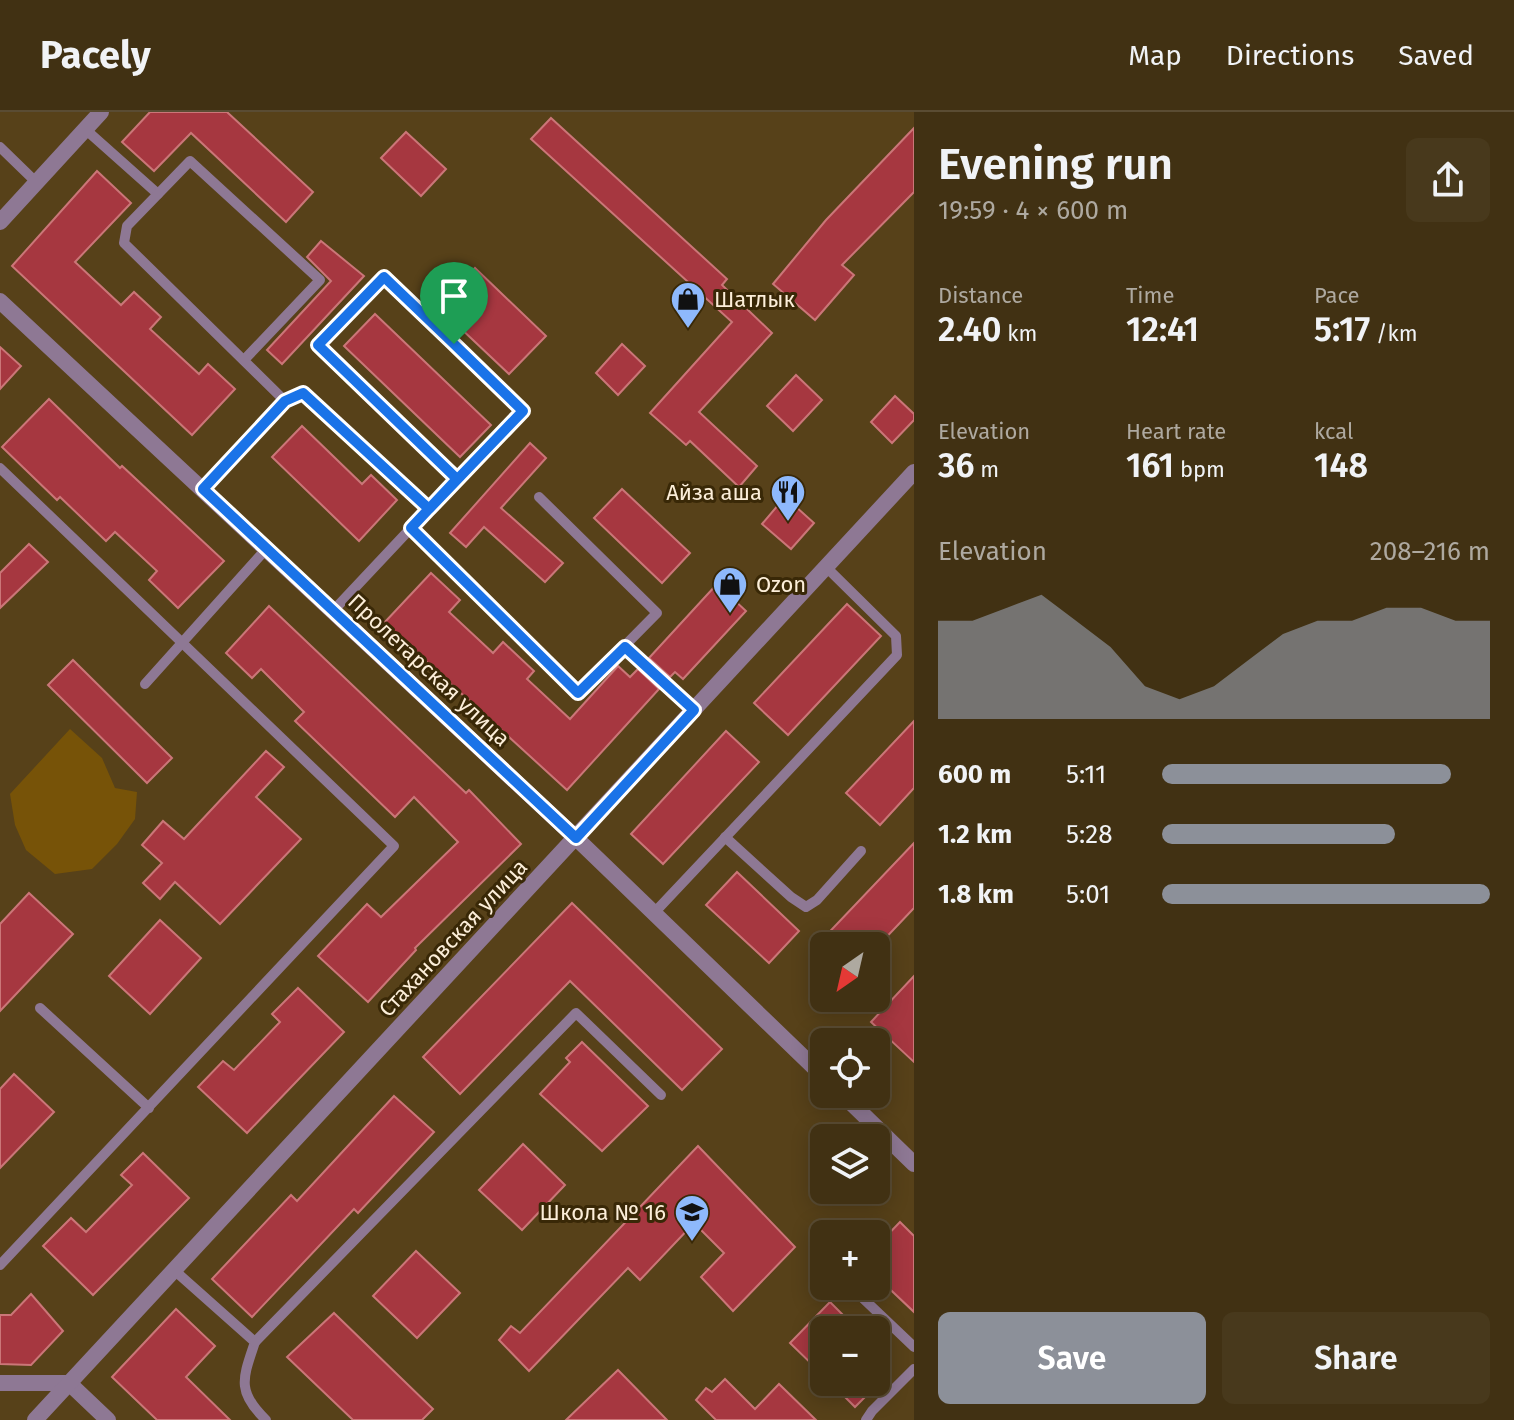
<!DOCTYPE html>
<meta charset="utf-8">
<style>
body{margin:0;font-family:"Fira Sans",sans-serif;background:#48391c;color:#f1f3f6;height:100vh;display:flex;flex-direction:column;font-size:30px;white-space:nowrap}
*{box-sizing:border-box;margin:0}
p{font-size:26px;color:#aea9a0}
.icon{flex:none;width:44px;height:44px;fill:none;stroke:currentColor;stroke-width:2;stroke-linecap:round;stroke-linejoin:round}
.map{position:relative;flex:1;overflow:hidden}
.side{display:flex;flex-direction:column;background:#413113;width:600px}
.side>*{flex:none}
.needle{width:52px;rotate:214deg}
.fabs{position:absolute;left:810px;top:820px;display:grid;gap:16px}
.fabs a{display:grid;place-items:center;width:80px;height:80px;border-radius:12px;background:#413113;box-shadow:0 4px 20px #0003,0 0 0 2px #5a4c33;font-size:40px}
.pin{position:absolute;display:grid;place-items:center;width:68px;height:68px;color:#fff;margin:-82px -34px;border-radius:50% 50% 50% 0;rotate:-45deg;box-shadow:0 0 8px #0007}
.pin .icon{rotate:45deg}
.round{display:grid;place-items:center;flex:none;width:84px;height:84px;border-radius:12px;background:#48391c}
.overview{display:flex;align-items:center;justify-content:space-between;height:136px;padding:0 24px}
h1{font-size:44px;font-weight:600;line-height:60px}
.metrics{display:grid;grid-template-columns:repeat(3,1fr);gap:12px;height:136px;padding:8px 24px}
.metrics div{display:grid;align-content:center}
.metrics b{font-size:34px;font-weight:600}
.metrics small{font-size:22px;font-weight:400}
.metrics p{font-size:22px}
.chart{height:224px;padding:16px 24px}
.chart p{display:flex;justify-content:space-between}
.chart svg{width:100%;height:144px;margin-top:8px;fill:#8c9099;opacity:.7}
.button{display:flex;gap:16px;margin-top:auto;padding:16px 24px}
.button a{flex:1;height:92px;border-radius:12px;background:#8c9099;color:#fff;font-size:32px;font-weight:600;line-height:92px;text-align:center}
.button a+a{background:#48391c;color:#f1f3f6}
ul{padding:0 24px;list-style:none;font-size:26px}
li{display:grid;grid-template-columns:128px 96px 1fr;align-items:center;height:60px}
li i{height:20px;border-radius:10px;background:#8c9099}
header{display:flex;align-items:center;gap:48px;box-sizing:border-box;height:112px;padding:0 40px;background:#413113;border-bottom:2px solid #5a4c33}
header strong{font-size:38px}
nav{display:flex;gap:44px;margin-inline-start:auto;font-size:28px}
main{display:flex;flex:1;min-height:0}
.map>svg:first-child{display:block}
.green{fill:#775308}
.building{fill:#a63740;stroke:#cb7678;stroke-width:2}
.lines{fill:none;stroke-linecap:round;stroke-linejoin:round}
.service{stroke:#8e7894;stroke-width:10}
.minor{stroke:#8e7894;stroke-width:16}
.route-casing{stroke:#fff;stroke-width:16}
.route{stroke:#1a73e8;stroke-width:10}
.labels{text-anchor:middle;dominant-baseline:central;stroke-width:6;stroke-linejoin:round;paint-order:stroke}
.poi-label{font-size:22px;fill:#fceed9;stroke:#392807;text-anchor:start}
.street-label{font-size:22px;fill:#fceed9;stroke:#392807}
</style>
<header>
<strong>Pacely</strong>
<nav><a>Map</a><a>Directions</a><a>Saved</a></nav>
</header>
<main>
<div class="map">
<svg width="914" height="1308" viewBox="0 0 914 1308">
<rect width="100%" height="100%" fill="#574119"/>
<!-- green -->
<path class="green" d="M70,617L102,646L115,676L137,680L135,707L117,732L92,757L55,762L26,738L15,713L10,682Z"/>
<!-- building -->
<g class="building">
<path d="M150,0H227L313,80L286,110L191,21L154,59L122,30Z"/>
<path d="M551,6L727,167L722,173L772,221L699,300L757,354L739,375L690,329L686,333L650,301L732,210L531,27Z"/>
<path d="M914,16V80L842,153L854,163L815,208L773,172L826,108Z"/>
<path d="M406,20L446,57L421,84L381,46Z"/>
<path d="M97,59L131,91L75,150L121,193L134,180L161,205L150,217L199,262L208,252L235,277L192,323L12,154Z"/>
<path d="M321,129L364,164L282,252L267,238L331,169L307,145Z"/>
<path d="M475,156L546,224L509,262L438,195Z"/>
<path d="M375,202L491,313L460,345L344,234Z"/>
<path d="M622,232L645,254L618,283L596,261Z"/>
<path d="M0,235L21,254L0,277Z"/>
<path d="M796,263L822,288L793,319L767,294Z"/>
<path d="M895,284L914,302V308L892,331L871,310Z"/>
<path d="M49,287L120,356L122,354L224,449L178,496L149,468L157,459L115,420L106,429L60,385L57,388L2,335Z"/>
<path d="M302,314L362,372L371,363L397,388L359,429L272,345Z"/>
<path d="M530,331L546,346L501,396L563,451L545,470L484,415L466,435L450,421Z"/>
<path d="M622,377L690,441L662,471L594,406Z"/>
<path d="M785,385L814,411L791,437L762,412Z"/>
<path d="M29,432L48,450L0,496V461Z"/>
<path d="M431,461L460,488L449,500L493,541L503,530L534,559L527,567L570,607L618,554L630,565L638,557L659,577L567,678L384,511Z"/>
<path d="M717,472L746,499L683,567L675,560L670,565L649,546Z"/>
<path d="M847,492L881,524L788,623L754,591Z"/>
<path d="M269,494L466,681L469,678L521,732L415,836L416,838L368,890L318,844L367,792L381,805L458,730L414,685L395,705L295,609L304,600L261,557L252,566L226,541Z"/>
<path d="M73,548L172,646L147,671L48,573Z"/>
<path d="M914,609V676L880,713L846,681Z"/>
<path d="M726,619L759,650L663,752L631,722Z"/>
<path d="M266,639L284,655L256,685L301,727L220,812L175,770L160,787L143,771L162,751L142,733L163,709L184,727Z"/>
<path d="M914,731V796L878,834H816Z"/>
<path d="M737,760L799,819L769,851L706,793Z"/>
<path d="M29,781L73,822L0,899V812Z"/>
<path d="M572,791L722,937L682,978L570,869L460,982L423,945Z"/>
<path d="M160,808L201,846L150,902L109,864Z"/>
<path d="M914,864V950L871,910Z"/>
<path d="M298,876L344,920L247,1021L198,975L223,949L234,958L280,910L272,902Z"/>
<path d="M582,930L648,994L602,1039L540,982L570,950L566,946Z"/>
<path d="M14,962L54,1000L0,1056V977Z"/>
<path d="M394,984L434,1020L358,1101L354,1097L252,1205L212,1167L291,1083L297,1089Z"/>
<path d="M523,1032L565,1073L522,1118L479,1078Z"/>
<path d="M698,1034L795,1135L733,1199L701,1165L724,1141L694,1111L640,1168L628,1156L529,1259L499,1228L511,1214L520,1221Z"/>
<path d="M143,1041L189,1086L93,1183L43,1134L71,1106L86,1120L132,1073L121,1063Z"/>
<path d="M900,1110L914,1124V1200L876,1164V1135Z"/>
<path d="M416,1139L460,1181L417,1226L373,1184Z"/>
<path d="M31,1182L63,1219L31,1253L0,1252V1203H11Z"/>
<path d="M830,1190L858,1218H824V1264L790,1231Z"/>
<path d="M176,1197L215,1234L186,1265L230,1308H157L112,1265Z"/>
<path d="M334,1201L433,1297L422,1308H353L287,1245Z"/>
<path d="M618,1258L667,1308H566Z"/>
<path d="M725,1267L755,1297L779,1272L816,1308H716L696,1288L706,1276L712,1280Z"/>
<path d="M830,1270H880L855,1295Z"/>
</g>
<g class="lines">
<!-- service -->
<g class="service">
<path d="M85,17L158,82"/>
<path d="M0,35L37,71"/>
<path d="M285,289L303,281L429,397"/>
<path d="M0,356L394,734L0,1153"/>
<path d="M203,377L285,289L124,131L127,114L190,49L320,168L244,248"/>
<path d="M411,416L457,367L318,233L384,165L523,299L457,367"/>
<path d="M333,499L411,416L578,581L657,501L539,385"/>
<path d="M625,535L694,598"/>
<path d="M145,572L267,436"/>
<path d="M725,725L791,785L806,795L817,788L861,739"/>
<path d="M654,801L897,543L896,524L825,454"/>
<path d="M40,896L149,996"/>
<path d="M174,1158L255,1230C243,1266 236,1279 266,1308"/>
<path d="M850,1174L914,1235"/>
<path d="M255,1230L576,901L661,983"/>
<path d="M866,1308L872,1299L914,1257"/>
</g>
<!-- minor -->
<g class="minor">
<path d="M0,110L101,0"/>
<path d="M0,189L576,726L824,965"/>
<path d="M842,982L914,1052"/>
<path d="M0,1271H69"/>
<path d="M69,1271L108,1308"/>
<path d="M35,1308L914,360"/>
</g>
</g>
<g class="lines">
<!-- route casing -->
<g class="route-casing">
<path id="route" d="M454,232L523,299L429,397L303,281L285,289L203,377L576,726L694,598L625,535L578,581L411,416L457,367L318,233L384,165L454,232"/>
</g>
<!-- route -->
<use href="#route" class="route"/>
</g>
<!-- icons -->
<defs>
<g id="shop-pin" transform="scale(1.8)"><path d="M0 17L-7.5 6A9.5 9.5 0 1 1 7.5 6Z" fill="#8eb9fc" stroke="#392807"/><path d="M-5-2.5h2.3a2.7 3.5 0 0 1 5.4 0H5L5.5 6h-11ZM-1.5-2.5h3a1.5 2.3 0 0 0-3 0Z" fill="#111"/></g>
<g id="restaurant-pin" transform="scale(1.8)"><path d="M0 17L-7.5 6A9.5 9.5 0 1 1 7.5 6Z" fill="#8eb9fc" stroke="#392807"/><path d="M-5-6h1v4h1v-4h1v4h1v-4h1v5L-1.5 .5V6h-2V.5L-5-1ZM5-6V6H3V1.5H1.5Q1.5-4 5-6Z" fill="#111"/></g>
<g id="school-pin" transform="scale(1.8)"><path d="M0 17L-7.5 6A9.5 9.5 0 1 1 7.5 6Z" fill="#8eb9fc" stroke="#392807"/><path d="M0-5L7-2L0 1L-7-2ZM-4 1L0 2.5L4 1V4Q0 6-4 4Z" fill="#111"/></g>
</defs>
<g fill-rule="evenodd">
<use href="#shop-pin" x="688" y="187"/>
<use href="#restaurant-pin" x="788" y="380"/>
<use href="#shop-pin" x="730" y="472"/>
<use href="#school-pin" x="692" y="1100"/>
</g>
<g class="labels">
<!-- poi labels -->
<g class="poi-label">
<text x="714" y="187">Шатлык</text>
<text x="762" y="380" text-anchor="end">Айза аша</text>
<text x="756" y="472">Ozon</text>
<text x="666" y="1100" text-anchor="end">Школа № 16</text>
</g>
<!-- street labels -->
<g class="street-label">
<text transform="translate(429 558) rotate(43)">Пролетарская улица</text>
<text transform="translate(453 826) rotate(-47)">Стахановская улица</text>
</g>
</g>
</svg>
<div class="fabs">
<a><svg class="needle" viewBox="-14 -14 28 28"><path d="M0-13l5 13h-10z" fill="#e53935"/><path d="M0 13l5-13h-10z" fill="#aea9a0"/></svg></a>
<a><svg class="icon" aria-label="locate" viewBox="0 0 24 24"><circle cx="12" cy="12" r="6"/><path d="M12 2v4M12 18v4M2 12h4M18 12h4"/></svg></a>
<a><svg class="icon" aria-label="layers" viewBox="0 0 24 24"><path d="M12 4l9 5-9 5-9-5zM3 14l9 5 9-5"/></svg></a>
<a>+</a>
<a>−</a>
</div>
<div class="pin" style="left:454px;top:232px;background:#1e9e55"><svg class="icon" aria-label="arrive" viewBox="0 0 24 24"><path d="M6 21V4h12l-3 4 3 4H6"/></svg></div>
</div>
<section class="side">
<div class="overview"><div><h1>Evening run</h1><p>19:59 · 4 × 600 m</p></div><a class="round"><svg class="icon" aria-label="share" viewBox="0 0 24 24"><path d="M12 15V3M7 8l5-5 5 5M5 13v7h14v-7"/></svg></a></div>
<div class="metrics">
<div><p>Distance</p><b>2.40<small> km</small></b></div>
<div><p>Time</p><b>12:41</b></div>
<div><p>Pace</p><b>5:17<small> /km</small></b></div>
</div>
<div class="metrics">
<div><p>Elevation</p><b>36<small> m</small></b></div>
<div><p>Heart rate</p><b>161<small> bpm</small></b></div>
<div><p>kcal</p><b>148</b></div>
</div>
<div class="chart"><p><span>Elevation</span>208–216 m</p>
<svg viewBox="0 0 160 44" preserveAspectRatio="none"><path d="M0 44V14L10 14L20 10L30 6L40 14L50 22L60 34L70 38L80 34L90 26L100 18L110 14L120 14L130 10L140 10L150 14L160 14V44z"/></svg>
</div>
<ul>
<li><b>600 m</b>5:11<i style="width:88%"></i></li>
<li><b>1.2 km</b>5:28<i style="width:71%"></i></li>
<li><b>1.8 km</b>5:01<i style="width:100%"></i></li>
</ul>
<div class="button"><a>Save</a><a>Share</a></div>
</section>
</main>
